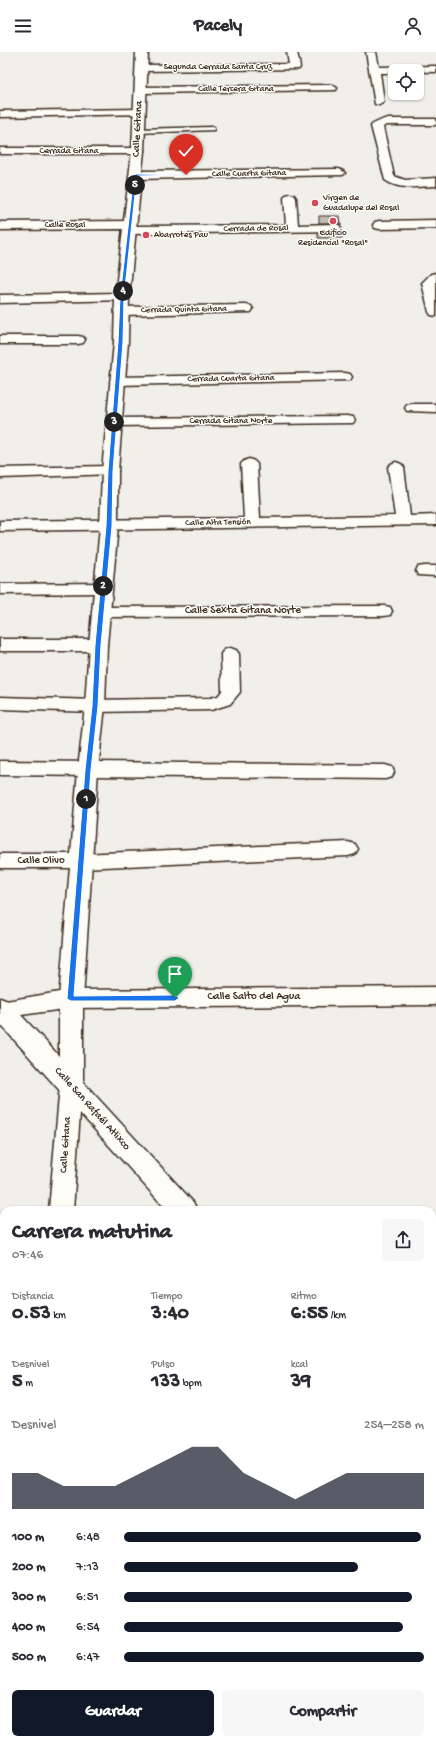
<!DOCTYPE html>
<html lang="es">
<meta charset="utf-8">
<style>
body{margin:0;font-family:"Gochi Hand",sans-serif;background:#f7f7f7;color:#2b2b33;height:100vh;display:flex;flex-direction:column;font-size:15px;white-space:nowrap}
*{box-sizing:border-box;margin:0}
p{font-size:13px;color:#7c7c81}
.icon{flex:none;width:22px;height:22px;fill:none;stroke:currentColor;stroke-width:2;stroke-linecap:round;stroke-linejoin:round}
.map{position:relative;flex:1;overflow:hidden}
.side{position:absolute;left:0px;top:1154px;width:436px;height:538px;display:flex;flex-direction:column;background:#fff;border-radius:12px 12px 0 0;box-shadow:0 1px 3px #0004}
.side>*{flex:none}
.buttons{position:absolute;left:388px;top:12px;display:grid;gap:8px}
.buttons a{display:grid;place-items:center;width:36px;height:36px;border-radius:6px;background:#fff;box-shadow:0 1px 3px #0004;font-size:20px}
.pin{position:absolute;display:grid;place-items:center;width:34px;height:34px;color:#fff;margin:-41px -17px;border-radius:50% 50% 50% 0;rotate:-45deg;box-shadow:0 0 4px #0007}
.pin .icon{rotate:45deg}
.km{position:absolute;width:20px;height:20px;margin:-10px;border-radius:50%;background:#222;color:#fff;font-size:11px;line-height:20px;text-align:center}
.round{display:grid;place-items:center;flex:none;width:42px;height:42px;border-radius:6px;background:#f7f7f7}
.summary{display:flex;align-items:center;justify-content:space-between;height:68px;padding:0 12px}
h1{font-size:22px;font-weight:700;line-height:30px}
.stats{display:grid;grid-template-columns:repeat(3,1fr);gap:6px;height:68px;padding:4px 12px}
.stats div{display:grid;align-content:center}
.stats b{font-size:20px;font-weight:700}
.stats small{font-size:11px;font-weight:400}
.stats p{font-size:11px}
.chart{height:112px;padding:8px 12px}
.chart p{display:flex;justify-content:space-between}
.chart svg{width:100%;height:72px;margin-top:4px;fill:#111827;opacity:.7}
.cta{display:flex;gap:8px;margin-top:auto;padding:8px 12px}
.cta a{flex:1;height:46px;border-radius:6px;background:#111827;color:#fff;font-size:16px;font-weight:700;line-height:46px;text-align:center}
.cta a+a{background:#f7f7f7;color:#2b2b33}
ul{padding:0 12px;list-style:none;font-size:13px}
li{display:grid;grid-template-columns:64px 48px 1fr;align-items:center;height:30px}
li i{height:10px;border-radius:5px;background:#111827}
header{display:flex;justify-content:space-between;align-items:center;height:52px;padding:0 12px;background:#fff;font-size:18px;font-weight:700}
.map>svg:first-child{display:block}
.building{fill:#c1bcb4;stroke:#3b2a1e}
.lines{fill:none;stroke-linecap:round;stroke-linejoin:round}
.lane-casing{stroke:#3b2a1e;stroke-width:3}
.street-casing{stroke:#3b2a1e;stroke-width:3}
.secondary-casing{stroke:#3b2a1e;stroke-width:3}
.lane{fill:#fdfcf7;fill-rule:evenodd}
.street{fill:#fdfcf7;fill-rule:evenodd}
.secondary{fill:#fdfcf7;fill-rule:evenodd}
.route{fill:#1a73e8;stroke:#fff}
.poi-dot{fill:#d1495b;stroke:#fdfcf7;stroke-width:1.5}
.labels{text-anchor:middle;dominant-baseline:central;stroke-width:3;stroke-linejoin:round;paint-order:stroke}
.far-street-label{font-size:9px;fill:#3b2a1e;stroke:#fdfcf7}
.far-poi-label{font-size:9px;fill:#3b2a1e;stroke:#fdfcf7;text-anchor:start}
.street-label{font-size:11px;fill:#3b2a1e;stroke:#fdfcf7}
</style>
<header><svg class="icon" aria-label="menu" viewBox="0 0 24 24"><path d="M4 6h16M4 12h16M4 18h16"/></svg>Pacely<svg class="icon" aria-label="person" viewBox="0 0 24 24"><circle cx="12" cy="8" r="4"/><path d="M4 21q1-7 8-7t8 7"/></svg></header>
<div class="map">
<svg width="436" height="1692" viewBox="0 0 436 1692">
<rect width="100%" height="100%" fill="#f1efea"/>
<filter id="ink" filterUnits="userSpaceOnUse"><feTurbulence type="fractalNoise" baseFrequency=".025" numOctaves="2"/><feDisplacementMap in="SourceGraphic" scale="8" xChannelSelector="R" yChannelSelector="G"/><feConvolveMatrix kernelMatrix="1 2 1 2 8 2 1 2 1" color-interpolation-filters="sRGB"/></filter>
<g filter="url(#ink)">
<!-- building -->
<g class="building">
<path d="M319,164H340L341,173L335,171H319Z"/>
<path d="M341,178L342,186H318V181L339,180Z"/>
</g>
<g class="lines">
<!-- lane casing -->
<g class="lane-casing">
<path id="lane" d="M212,75L214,76V78L138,81L135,79L138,77Z"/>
</g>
<!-- street casing -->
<g class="street-casing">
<g id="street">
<path d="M287,0H297L300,15L299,17L141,19L136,16L141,13L289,12Z"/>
<path d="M366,0H376L379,15L436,14V20L395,19V21H380L384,50L379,53L375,52Z"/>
<path d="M332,33L337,36L336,38L141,41L136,38L141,35Z"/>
<path d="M140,57L144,58L145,60L144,62L0,65V59Z"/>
<path d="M384,67H436V73H386L383,75L394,124L405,128L436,126V134C419,134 400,139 385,128L371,74L373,72Z"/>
<path d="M0,96H138L144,99L138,102H0Z"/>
<path d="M339,117L343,119L345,121L343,123L136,127L132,125L130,123L132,121L136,119Z"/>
<path d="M290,142L294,143L296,146L298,173L335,172L339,173L341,176L339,179L130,182L126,181L125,177L0,178V170L130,169L134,170L135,174L286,173L284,146L286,143Z"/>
<path d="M436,168V176L379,177L375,176L373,173L375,170L379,169Z"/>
<path d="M436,221V264L431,263L429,260L422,231L431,222Z"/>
<path d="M122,241L127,242L129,245L127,248L0,251V243Z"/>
<path d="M246,253L251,254L253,257L251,260L122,263L117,262L115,259L117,256L122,255Z"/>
<path d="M0,284H78L83,285L85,288L83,291L78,292H0Z"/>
<path d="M345,321L350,322L352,325L350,328L117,333L112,332L110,329L112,326L117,325Z"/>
<path d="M412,352H436V360L407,359L405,356L407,353Z"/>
<path d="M348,364L353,365L355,368L353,371L114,374L109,373L107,370L109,367L114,366Z"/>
<path d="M249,407L254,409L257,412L260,466L395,464L388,415L391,412L396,410L401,412L404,415L410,464L436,463V473L0,479V469L244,466L241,412L244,409Z"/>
<path d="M110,414L115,416L118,419L115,422L0,426V416Z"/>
<path d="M424,514H436V524L418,523L416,519L418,515Z"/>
<path d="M103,531L109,532L111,536L109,540L103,541L0,542V532Z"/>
<path d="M384,554L390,555L392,559L390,563L384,564L102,565L96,564L94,560L96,556L102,555Z"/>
<path d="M0,587H98L104,589L107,593L104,597L98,599H0Z"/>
<path d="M230,596L236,598L239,602L240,640L230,652L211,658L95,660L0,657V645L95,648L210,646L218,644L222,639L221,602L224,598Z"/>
<path d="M0,709L385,713L392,715L394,720L392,725L385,727L0,723Z"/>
<path d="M348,790L355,792L358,797L355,802L348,804L81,816H0V802H81Z"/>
<path d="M436,935V953L71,956L0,966V950L71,938Z"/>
<path d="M71,1024L79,1026L82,1033L73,1158H49L60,1033L63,1026Z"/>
<rect x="0" y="1244" width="4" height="24"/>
<path d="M0,1429L4,1430V1456L0,1455Z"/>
<rect x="432" y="1430" width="4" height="26"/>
<rect x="432" y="1649" width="4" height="30"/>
<path d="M0,1650L4,1651V1688H26L25,1692H0Z"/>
</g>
</g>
<!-- secondary casing -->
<g class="secondary-casing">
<g id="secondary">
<path d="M136,0H148L144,99L129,245L128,290L118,419V474L107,593L105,654L98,718L83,947V1030L193,1150L197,1158H167L0,972V946L8,949L59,1004V947L78,718L85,654L89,593L100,474L102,419L114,290L115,245L132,99Z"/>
<path d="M432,1408L436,1410V1442L432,1440Z"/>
</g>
</g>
<!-- lane -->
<use href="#lane" class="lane"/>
<!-- street -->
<use href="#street" class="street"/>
<!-- secondary -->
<use href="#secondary" class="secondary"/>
</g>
</g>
<!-- route -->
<path class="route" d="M136,122L188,123L137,124L124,245L123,290L113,419L112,474L101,593L98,654L91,718L74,944L175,943L179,946L175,949H71L67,947L85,718L92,654L95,593L106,474L108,419L118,290L120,245L134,123Z"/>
<!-- markers -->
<g class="poi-dot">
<circle cx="315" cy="151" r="4"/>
<circle cx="333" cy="169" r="4"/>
<circle cx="146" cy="183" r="4"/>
</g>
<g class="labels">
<!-- far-street labels -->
<g class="far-street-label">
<text x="218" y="15">Segunda Cerrada Santa Cruz</text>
<text x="236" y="37">Calle Tercera Gitana</text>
<text x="69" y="99">Cerrada Gitana</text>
<text transform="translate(249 122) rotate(-1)">Calle Cuarta Gitana</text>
<text x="65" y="173">Calle Rosal</text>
<text transform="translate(256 177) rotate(-1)">Cerrada de Rosal</text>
<text transform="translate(184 258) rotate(-1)">Cerrada Quinta Gitana</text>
<text transform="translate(231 327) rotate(-1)">Cerrada Cuarta Gitana</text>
<text x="231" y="369">Cerrada Gitana Norte</text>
<text transform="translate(218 471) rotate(-1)">Calle Alta Tensión</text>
</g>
<!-- far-poi labels -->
<g class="far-poi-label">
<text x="323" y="146">Virgen de<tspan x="323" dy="10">Guadalupe del Rosal</tspan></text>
<text x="333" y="181" text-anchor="middle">Edificio<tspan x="333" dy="10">Residencial "Rosal"</tspan></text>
<text x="154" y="183">Abarrotes Pau</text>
</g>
<!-- street labels -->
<g class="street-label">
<text transform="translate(138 77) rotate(-87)">Calle Gitana</text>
<text x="243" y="559">Calle Sexta Gitana Norte</text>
<text x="41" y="809">Calle Olivo</text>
<text x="254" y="945">Calle Salto del Agua</text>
<text transform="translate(92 1057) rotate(48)">Calle San Rafaél Atlixco</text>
<text transform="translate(66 1093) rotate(-86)">Calle Gitana</text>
</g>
</g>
</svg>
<div class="buttons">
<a><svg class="icon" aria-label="locate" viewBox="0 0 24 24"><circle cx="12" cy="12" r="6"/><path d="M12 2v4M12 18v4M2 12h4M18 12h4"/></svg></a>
</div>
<div class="pin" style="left:175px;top:946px;background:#1e9e55"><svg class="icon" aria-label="arrive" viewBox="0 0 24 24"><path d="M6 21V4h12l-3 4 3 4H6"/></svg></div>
<div class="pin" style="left:186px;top:123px;background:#d93025"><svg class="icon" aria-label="check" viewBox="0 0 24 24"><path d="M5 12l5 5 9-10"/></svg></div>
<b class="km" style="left:86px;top:747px">1</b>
<b class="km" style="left:103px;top:534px">2</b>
<b class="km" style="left:114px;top:370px">3</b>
<b class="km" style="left:123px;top:239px">4</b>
<b class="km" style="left:135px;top:133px">5</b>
<section class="side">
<div class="summary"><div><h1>Carrera matutina</h1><p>07:46</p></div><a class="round"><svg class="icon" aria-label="share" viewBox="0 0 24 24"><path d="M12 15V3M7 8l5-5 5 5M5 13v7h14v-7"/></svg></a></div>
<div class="stats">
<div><p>Distancia</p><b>0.53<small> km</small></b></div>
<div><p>Tiempo</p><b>3:40</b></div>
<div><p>Ritmo</p><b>6:55<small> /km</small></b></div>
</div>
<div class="stats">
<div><p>Desnivel</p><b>5<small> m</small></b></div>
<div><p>Pulso</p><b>133<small> bpm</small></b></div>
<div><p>kcal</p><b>39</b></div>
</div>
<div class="chart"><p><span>Desnivel</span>254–258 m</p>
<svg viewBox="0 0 160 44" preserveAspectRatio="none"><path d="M0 44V22L10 22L20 30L30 30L40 30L50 22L60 14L70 6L80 6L90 22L100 30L110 38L120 30L130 22L140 22L150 22L160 22V44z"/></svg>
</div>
<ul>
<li><b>100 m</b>6:48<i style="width:99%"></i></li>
<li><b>200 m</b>7:13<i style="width:78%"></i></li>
<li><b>300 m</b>6:51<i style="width:96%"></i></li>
<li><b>400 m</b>6:54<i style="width:93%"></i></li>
<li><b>500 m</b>6:47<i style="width:100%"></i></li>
</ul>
<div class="cta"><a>Guardar</a><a>Compartir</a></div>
</section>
</div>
